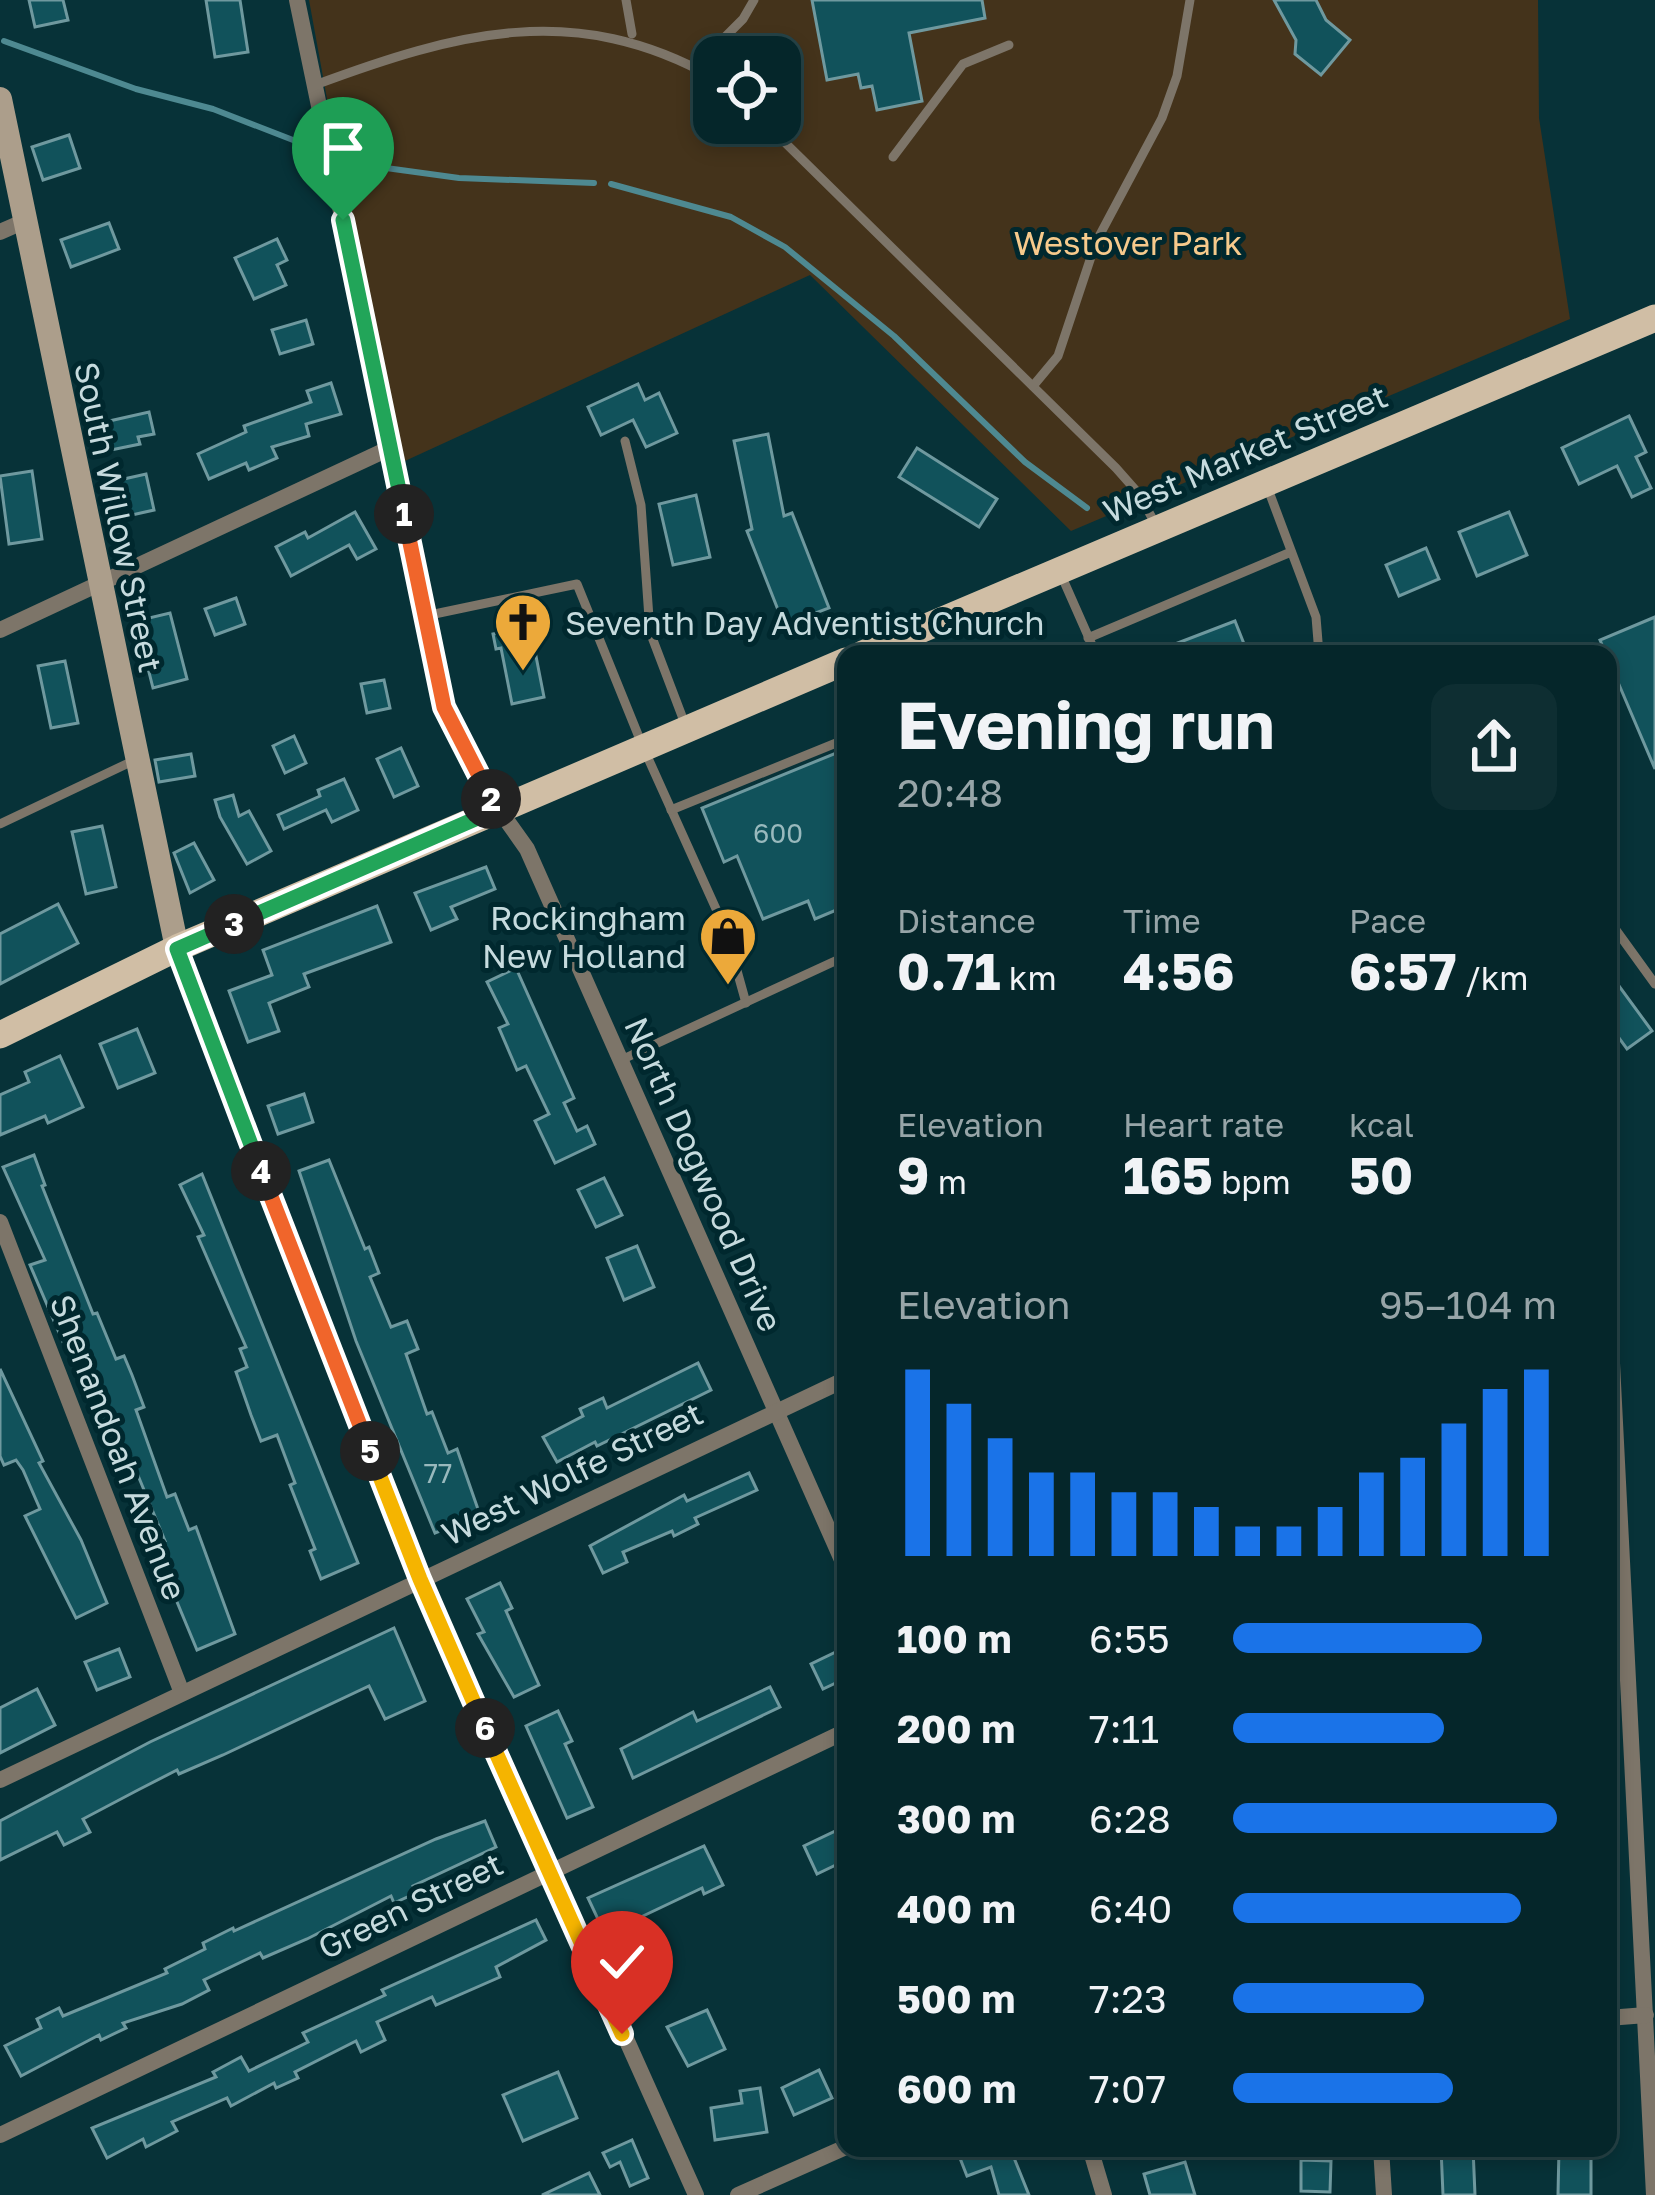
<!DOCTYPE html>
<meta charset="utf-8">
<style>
body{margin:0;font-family:"Golos Text",sans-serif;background:#0e2e32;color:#f1f3f6;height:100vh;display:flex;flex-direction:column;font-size:45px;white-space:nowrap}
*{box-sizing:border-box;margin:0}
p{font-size:39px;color:#97a5a8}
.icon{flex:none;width:66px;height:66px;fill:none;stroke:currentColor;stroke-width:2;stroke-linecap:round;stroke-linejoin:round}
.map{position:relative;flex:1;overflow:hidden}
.side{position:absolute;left:837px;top:645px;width:780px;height:1512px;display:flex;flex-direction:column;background:#05262a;border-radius:24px;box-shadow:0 6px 18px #0003,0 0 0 3px #264347}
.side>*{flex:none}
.controls{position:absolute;left:693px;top:36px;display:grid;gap:24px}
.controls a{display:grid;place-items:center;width:108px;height:108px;border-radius:24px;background:#05262a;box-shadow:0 6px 18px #0003,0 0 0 3px #264347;font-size:60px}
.pin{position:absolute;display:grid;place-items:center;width:102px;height:102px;color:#fff;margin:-123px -51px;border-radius:50% 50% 50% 0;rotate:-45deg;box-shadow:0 0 12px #0007}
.pin .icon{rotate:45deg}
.km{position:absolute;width:60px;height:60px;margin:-30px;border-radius:50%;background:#222;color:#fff;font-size:33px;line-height:60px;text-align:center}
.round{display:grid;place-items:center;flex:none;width:126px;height:126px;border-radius:24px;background:#0e2e32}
.head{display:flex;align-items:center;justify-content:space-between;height:204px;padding:0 60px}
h1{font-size:66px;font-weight:700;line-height:90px}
.metrics{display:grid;grid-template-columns:repeat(3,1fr);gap:18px;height:204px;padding:12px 60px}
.metrics div{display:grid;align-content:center}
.metrics b{font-size:51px;font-weight:700}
.metrics small{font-size:33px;font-weight:400}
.metrics p{font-size:33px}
.chart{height:336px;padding:24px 60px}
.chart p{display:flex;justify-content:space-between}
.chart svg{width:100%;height:216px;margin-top:12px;stroke:#1a73e8;stroke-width:6}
ul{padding:0 60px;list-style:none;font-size:39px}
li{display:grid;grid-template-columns:192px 144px 1fr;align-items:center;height:90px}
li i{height:30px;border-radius:15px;background:#1a73e8}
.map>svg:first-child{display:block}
.green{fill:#44331b;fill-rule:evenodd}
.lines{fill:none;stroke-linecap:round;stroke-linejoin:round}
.stream{stroke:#4e8991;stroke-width:6}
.building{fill:#11525b;stroke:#6f999f;stroke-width:3}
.lane{stroke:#7d7569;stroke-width:9}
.street{stroke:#7d7569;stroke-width:16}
.secondary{stroke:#ac9e8b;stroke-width:24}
.primary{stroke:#d0bea5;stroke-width:27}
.split-1-casing{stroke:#fff;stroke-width:24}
.split-2-casing{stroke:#fff;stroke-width:24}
.split-3-casing{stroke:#fff;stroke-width:24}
.split-4-casing{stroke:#fff;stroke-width:24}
.split-5-casing{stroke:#fff;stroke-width:24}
.split-6-casing{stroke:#fff;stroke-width:24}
.split-7-casing{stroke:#fff;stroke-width:24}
.split-1{stroke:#22a559;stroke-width:15}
.split-2{stroke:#f0652b;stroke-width:15}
.split-3{stroke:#22a559;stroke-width:15}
.split-4{stroke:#22a559;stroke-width:15}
.split-5{stroke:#f0652b;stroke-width:15}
.split-6{stroke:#f5b400;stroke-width:15}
.split-7{stroke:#f5b400;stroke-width:15}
.labels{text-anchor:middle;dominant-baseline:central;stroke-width:10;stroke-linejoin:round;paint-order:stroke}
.number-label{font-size:27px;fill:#99b9bd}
.park-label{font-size:33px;fill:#f6ca8c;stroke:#00282e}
.street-label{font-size:33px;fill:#c6dbde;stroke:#00282e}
.poi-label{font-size:33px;fill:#c6dbde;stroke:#00282e;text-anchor:start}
</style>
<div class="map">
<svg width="1655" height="2195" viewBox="0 0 1655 2195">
<rect width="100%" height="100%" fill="#073238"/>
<!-- green -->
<path class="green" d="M309,0H1538L1539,118L1570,319L1071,531L810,275L394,466ZM714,57H780V123H714Z"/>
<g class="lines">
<!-- stream -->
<g class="stream">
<path d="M4,41L136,89L213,109L311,147"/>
<path d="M357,164L459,178L594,183"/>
<path d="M611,184L731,217L785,247L894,336L1025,462L1087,508"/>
</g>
</g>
<!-- building -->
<g class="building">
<path d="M29,0H63L68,20L35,27Z"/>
<path d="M206,0H240L248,52L215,57Z"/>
<path d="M812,0H982L985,18L909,33L922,101L877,110L872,86L861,88L858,74L827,80Z"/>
<path d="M1274,0H1316L1326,20L1350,40L1321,75L1295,54L1296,40Z"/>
<path d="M69,135L80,168L43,180L32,147Z"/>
<path d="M109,223L119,249L71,267L61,240Z"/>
<path d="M277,239L287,260L277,265L286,285L254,299L235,258Z"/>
<path d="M306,320L313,344L280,354L272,330Z"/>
<path d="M331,383L341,414L306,424L309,436L272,447L277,458L249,470L246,463L209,479L198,454L246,432L244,426L311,402L307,391Z"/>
<path d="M638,384L645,400L659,393L677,433L646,447L633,420L601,435L588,407Z"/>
<path d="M149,412L154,434L138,437L140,444L111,450L105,422Z"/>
<path d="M1629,416L1646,452L1636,457L1651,488L1632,497L1617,466L1579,484L1562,448Z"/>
<path d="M768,434L784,516L792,513L829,608L784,625L747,531L752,529L734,441Z"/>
<path d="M917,448L997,499L979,527L899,477Z"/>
<path d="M32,471L42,539L9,544L0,476Z"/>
<path d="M146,474L154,510L123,517L115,481Z"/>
<path d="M696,495L710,557L673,565L659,504Z"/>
<path d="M355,512L376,549L357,559L349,545L291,576L276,547L305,532L308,538Z"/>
<path d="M1509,512L1527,555L1477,576L1459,532Z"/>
<path d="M1426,548L1439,579L1399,596L1386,565Z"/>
<path d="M236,598L245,624L215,635L205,609Z"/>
<path d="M170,613L187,679L153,688L136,621Z"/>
<path d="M1655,617V769L1600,640Z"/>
<path d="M1235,621L1248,654H1163L1162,649Z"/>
<path d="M539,625L542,639L533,641L544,697L512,704L501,648L496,649L493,634Z"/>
<path d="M65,661L78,723L51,728L38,666Z"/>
<path d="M384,680L390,708L367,713L361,684Z"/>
<path d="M294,736L306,763L285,773L273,746Z"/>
<path d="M401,748L418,786L394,797L377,759Z"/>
<path d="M846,749V906L815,919L808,901L763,919L737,856L724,862L702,808Z"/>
<path d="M191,754L195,776L159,782L155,760Z"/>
<path d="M344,779L358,810L332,822L326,810L284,829L278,815L320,796L318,790Z"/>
<path d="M233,795L239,816L249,811L271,851L247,864L220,817L215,800Z"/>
<path d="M102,826L116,887L86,894L72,832Z"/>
<path d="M194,843L214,880L190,893L174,853Z"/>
<path d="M486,867L495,889L451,907L457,919L431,930L415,893Z"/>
<path d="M58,904L78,943L0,984V934Z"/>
<path d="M377,906L391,942L304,974L309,987L269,1003L279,1031L248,1042L229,991L272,975L263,950Z"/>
<path d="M516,968L574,1098L564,1103L577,1131L587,1126L595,1144L555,1163L535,1121L549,1114L526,1066L517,1070L499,1028L508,1024L487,982Z"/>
<path d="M1608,971L1652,1031L1627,1049L1608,1023Z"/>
<path d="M137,1029L155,1073L118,1088L100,1044Z"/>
<path d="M60,1056L83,1107L48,1123L45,1116L0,1135V1095L29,1082L25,1072Z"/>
<path d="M304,1094L313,1122L278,1134L268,1106Z"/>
<path d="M34,1155L45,1185L42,1186L93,1314L97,1313L116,1359L124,1356L132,1375L144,1407L136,1410L167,1497L175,1494L189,1530L196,1527L235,1634L197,1650L170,1585L177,1582L160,1543L165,1541L130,1456L126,1457L113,1419L102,1423L73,1346L66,1349L30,1265L45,1260L3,1167Z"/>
<path d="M329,1160L365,1249L369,1247L379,1273L370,1277L391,1327L407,1321L418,1349L406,1354L427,1414L432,1412L448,1453L457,1449L480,1515L435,1533L356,1341L299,1171Z"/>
<path d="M202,1174L358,1563L321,1579L310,1551L315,1549L290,1485L295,1483L277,1435L261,1441L251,1415L236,1372L247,1367L240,1349L246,1347L198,1237L204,1235L180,1185Z"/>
<path d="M604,1178L622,1215L596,1227L578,1190Z"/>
<path d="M637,1246L654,1287L624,1300L607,1258Z"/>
<path d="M698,1363L711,1390L597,1446L595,1442L557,1462L543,1437L583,1416L580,1409L603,1398L607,1408Z"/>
<path d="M0,1369L43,1461L39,1463L81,1540L107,1603L76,1618L25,1516L40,1509L23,1470L16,1460L4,1465L0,1456Z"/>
<path d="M749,1473L757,1490L695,1518L698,1524L674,1536L672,1531L623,1552L627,1562L603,1573L590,1546L684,1495L687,1501Z"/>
<path d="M500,1583L512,1608L506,1611L539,1685L514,1697L478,1634L484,1632L467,1599Z"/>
<path d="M394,1628L425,1701L385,1719L369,1686L223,1755L179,1774L177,1770L138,1790L83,1819L90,1832L64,1845L57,1832L0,1860V1821L150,1742Z"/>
<path d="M119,1649L130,1677L97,1690L85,1662Z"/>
<path d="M842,1649L846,1657V1678L823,1689L811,1664Z"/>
<path d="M770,1687L780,1707L633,1778L621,1749L693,1712L697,1721Z"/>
<path d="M37,1689L55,1725L0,1753V1708Z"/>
<path d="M558,1711L572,1741L565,1744L593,1807L567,1818L526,1726Z"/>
<path d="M485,1821L496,1847L413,1886L416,1893L394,1903L391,1896L307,1939L263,1958L260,1953L204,1980L209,1990L182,2004L123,2023L126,2028L101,2040L99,2035L21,2076L5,2046L41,2028L37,2019L59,2008L63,2016L167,1973L165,1969L205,1949L203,1943L233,1928L234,1931L436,1839Z"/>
<path d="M846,1826V1860L817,1874L804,1846Z"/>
<path d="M704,1846L723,1885L704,1894L702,1888L605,1934L588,1898Z"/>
<path d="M536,1920L546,1940L496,1967L500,1977L436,2005L432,1997L377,2022L385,2040L361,2052L356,2041L295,2072L298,2078L276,2088L274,2083L231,2106L227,2098L172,2122L177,2131L146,2147L143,2139L107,2158L92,2128L216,2077L213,2072L241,2057L249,2071L308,2042L303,2033L385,1995L382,1990Z"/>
<path d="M707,2010L725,2049L688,2066L667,2027Z"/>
<path d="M819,2070L832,2098L794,2115L782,2088Z"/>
<path d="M558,2072L577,2118L523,2141L503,2095Z"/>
<path d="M760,2088L767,2132L715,2140L711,2108L742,2103L740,2091Z"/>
<path d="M632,2140L648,2178L630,2186L620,2162L610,2167L603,2153Z"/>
<path d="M956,2148H1010L1029,2195H999L991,2167L967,2176Z"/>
<path d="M1441,2148H1473L1475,2195H1443Z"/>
<path d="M1559,2148H1591V2195H1558Z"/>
<path d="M1301,2160L1331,2161L1330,2192L1301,2191Z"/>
<path d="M1185,2162L1195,2195H1150L1144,2174Z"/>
<path d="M589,2173L600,2195H542Z"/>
</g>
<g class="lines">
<!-- lane -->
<g class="lane">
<path d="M626,0L632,34"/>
<path d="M696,66L743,19L754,0"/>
<path d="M315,85C458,32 575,0 714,78"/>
<path d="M765,123L1116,468L1139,494L1157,527"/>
<path d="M893,157L963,64L1009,45"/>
<path d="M1033,386L1058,356L1096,242L1162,118L1177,76L1190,0"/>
<path d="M625,441L641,505L650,632L685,724"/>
<path d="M1268,489L1316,617L1319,654"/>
<path d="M1062,577L1096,654"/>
<path d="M425,616L577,584L643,747L726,931L746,1003"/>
<path d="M1088,638L1291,552"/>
<path d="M1135,654L1151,648L1154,654"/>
<path d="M671,810L846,739"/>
<path d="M0,824L135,760"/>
<path d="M1608,919L1655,984"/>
<path d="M621,1060L846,956"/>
</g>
<!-- street -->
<g class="street">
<path d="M297,0L444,707L483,787L527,849L846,1569"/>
<path d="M0,232L25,221"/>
<path d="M0,630L390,448"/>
<path d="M177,948L420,1579L696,2195"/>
<path d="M0,1222L182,1693"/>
<path d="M1608,1284L1654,2195"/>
<path d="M0,1780L846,1379"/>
<path d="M1608,2018L1646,2015"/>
<path d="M0,2135L846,1731"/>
<path d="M1090,2148L1104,2195"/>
<path d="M1381,2148L1384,2195"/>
<path d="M738,2195L846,2147"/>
</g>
<!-- secondary -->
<path class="secondary" d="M0,99L177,948"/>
<!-- primary -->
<g class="primary">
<path d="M863,654L1655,318"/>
<path d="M0,1035L177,948L846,661"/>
</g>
</g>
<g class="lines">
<!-- split-1 casing -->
<g class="split-1-casing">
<path id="split-1" d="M343,220L404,514"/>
</g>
<!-- split-2 casing -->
<g class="split-2-casing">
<path id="split-2" d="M404,514L444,707L491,799"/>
</g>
<!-- split-3 casing -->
<g class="split-3-casing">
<path id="split-3" d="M234,924L498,809L491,799"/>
</g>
<!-- split-4 casing -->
<g class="split-4-casing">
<path id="split-4" d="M234,924L177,949L261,1171"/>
</g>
<!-- split-5 casing -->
<g class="split-5-casing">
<path id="split-5" d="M261,1171L370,1451"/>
</g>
<!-- split-6 casing -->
<g class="split-6-casing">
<path id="split-6" d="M370,1451L420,1579L485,1728"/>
</g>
<!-- split-7 casing -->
<g class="split-7-casing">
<path id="split-7" d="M485,1728L622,2034"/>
</g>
<!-- split-1 -->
<use href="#split-1" class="split-1"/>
<!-- split-2 -->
<use href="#split-2" class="split-2"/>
<!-- split-3 -->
<use href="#split-3" class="split-3"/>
<!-- split-4 -->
<use href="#split-4" class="split-4"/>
<!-- split-5 -->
<use href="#split-5" class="split-5"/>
<!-- split-6 -->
<use href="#split-6" class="split-6"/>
<!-- split-7 -->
<use href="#split-7" class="split-7"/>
</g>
<!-- icons -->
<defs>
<g id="church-pin" transform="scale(3)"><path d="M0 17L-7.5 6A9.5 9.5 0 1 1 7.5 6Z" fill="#eca93a" stroke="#00282e"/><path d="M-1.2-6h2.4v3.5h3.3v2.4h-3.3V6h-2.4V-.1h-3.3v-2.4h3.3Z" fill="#111"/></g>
<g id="shop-pin" transform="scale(3)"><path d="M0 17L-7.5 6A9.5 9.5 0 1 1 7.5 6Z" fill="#eca93a" stroke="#00282e"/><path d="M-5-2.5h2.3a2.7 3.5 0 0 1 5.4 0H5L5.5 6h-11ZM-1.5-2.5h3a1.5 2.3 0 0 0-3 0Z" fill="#111"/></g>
</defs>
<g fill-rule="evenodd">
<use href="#church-pin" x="523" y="622"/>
<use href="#shop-pin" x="728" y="936"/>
</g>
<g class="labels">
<!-- number labels -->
<g class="number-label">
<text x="778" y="833">600</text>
<text x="438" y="1473">77</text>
</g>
<!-- park labels -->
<g class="park-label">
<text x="1128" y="242">Westover Park</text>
</g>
<!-- street labels -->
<g class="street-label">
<text transform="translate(1245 453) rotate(-23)">West Market Street</text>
<text transform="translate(119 517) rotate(78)">South Willow Street</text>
<text transform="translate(704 1174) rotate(66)">North Dogwood Drive</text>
<text transform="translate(119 1447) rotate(69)">Shenandoah Avenue</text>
<text transform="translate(572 1473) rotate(-26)">West Wolfe Street</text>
<text transform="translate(410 1905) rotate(-26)">Green Street</text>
</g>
<!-- poi labels -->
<g class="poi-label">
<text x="565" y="622">Seventh Day Adventist Church</text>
<text x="686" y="917" text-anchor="end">Rockingham<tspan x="686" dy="38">New Holland</tspan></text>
</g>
</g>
</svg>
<div class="controls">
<a><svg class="icon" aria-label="locate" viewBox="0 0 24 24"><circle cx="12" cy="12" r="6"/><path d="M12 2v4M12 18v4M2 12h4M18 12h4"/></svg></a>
</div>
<div class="pin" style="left:343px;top:220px;background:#1e9e55"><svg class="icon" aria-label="arrive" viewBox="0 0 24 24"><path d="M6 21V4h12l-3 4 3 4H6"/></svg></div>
<div class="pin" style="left:622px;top:2034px;background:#d93025"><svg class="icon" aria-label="check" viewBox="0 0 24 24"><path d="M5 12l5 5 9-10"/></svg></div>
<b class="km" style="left:404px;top:514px">1</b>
<b class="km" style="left:491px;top:799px">2</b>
<b class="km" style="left:234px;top:924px">3</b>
<b class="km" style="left:261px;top:1171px">4</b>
<b class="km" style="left:370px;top:1451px">5</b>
<b class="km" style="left:485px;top:1728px">6</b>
<section class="side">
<div class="head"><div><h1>Evening run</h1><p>20:48</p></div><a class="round"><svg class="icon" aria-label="share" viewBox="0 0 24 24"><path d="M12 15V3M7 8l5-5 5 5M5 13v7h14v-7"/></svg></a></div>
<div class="metrics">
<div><p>Distance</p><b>0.71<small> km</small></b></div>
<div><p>Time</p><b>4:56</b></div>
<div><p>Pace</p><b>6:57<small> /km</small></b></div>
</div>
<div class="metrics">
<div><p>Elevation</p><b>9<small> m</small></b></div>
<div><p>Heart rate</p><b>165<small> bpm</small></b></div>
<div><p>kcal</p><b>50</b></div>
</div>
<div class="chart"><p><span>Elevation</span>95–104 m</p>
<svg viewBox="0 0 160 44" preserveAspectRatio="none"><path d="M5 44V6M15 44V13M25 44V20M35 44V27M45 44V27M55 44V31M65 44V31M75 44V34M85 44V38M95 44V38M105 44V34M115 44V27M125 44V24M135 44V17M145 44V10M155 44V6"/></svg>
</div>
<ul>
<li><b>100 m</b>6:55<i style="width:77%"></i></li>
<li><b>200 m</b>7:11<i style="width:65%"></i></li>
<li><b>300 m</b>6:28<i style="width:100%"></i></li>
<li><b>400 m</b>6:40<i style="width:89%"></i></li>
<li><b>500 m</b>7:23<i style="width:59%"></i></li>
<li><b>600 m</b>7:07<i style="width:68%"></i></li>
</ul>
</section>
</div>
